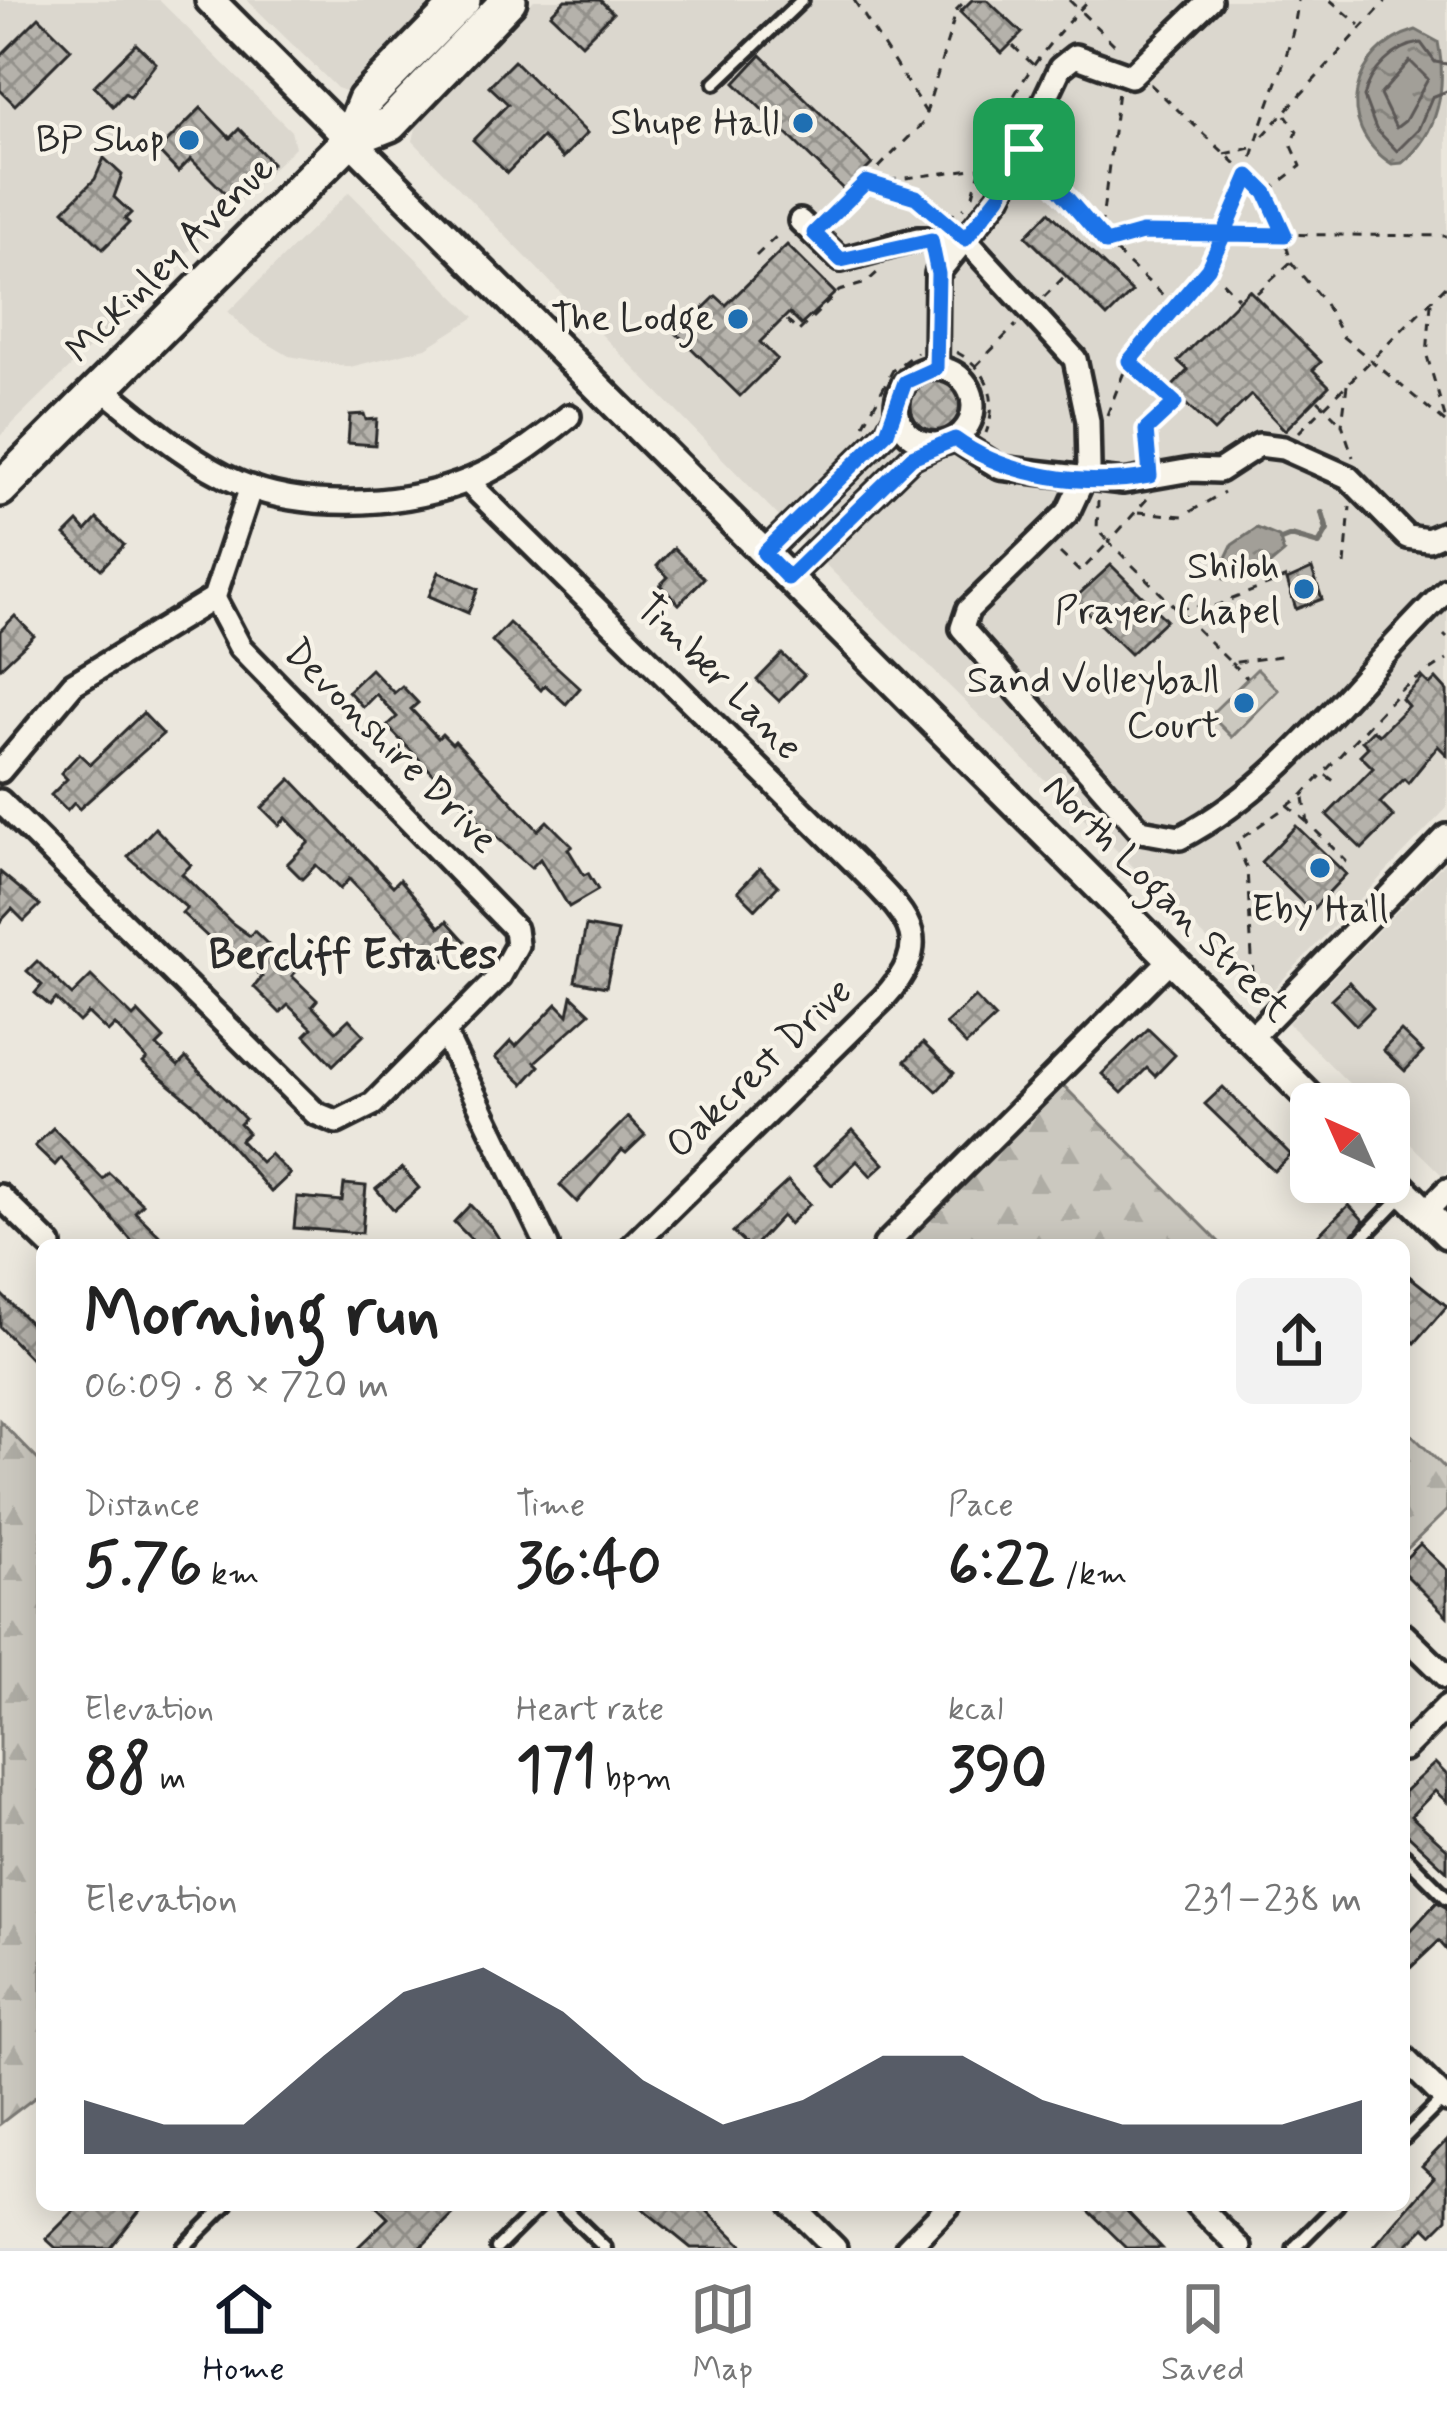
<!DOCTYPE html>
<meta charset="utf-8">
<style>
body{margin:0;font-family:Mynerve,sans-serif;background:#f2f2f2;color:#222;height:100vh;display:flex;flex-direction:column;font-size:45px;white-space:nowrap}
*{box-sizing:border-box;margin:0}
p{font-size:39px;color:#767676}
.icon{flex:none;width:66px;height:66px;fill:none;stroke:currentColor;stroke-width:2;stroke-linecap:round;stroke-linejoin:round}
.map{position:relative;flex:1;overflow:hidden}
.drawer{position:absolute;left:36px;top:1239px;width:1374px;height:972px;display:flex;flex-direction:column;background:#fff;border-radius:18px;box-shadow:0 6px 30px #0003}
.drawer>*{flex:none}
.needle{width:78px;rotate:315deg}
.tools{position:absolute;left:1290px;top:1083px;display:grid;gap:24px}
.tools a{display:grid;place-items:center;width:120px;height:120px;border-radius:18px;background:#fff;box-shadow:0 6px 30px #0003;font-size:60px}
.pin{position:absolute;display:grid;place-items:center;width:102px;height:102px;color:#fff;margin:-51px;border-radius:24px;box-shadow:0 6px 18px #0006}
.round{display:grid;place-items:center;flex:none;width:126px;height:126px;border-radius:18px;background:#f2f2f2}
.head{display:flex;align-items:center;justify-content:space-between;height:204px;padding:0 48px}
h1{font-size:66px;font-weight:700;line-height:90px}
.metrics{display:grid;grid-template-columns:repeat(3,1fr);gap:18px;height:204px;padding:12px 48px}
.metrics div{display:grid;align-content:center}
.metrics b{font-size:60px;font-weight:700}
.metrics small{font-size:33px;font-weight:400}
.metrics p{font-size:33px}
.chart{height:336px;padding:24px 48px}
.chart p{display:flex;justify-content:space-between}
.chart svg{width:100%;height:216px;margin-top:12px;fill:#111827;opacity:.7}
.tab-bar{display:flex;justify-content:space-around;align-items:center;height:168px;border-top:3px solid #e0e0e0;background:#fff;font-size:33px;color:#767676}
.tab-bar a{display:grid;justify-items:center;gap:6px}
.tab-bar .selected{color:#111827}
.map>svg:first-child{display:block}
.built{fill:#dbd7ce}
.forest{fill:url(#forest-firs);stroke:#7b7a75;stroke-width:3}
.garden{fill:#cbc8bf;stroke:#7b7a75;stroke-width:3}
.water{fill:url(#water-ripples);stroke:#72716c;stroke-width:3}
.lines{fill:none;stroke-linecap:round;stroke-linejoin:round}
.shore{stroke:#5b5957;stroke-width:3}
.stream{stroke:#72716c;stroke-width:6}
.building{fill:url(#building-cross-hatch);stroke:#2b2b2b;stroke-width:3}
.service-casing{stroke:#2b2b2b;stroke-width:20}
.minor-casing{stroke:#2b2b2b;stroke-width:30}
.tertiary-casing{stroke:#2b2b2b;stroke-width:36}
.primary-casing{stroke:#2b2b2b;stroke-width:42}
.path{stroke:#2b2b2b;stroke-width:3;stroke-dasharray:9 9;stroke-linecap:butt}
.service{stroke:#f7f3e8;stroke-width:10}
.minor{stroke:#f7f3e8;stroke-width:21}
.tertiary{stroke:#f7f3e8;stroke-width:27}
.primary{stroke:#f7f3e8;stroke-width:33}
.route-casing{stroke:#fff;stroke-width:24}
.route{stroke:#1a73e8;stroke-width:15}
.poi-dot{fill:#1f6fb2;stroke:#f7f3e8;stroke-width:4.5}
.labels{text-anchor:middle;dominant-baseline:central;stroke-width:9;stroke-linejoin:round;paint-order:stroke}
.poi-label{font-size:39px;fill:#2b2b2b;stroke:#f7f3e8;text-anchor:end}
.street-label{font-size:39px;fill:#2b2b2b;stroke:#f7f3e8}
.neighbourhood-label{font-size:42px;font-weight:bold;fill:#2b2b2b;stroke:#f7f3e8}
</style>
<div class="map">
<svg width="1447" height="2248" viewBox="0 0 1447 2248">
<defs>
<pattern id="forest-firs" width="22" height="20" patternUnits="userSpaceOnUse" patternTransform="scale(3)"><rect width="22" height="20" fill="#cbc8bf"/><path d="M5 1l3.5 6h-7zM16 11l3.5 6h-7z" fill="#aeaca4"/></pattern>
<pattern id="water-ripples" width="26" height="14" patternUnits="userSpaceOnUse" patternTransform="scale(3)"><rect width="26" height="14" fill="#a29f98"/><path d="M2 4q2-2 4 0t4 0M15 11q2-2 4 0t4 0" fill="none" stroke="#84827c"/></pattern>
<pattern id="building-cross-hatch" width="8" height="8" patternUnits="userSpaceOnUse" patternTransform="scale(3)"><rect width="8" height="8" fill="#b5b2ab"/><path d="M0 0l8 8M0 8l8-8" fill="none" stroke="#93918b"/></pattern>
</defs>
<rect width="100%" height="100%" fill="#ebe7dd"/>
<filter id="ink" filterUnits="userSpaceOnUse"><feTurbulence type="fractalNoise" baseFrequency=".00833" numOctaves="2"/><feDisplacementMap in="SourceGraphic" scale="24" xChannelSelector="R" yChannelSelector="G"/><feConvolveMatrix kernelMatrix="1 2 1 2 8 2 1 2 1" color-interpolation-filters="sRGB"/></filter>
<g filter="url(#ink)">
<!-- built -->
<g class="built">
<path d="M0,0H159L291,131L295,147L0,436Z"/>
<path d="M247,0H447L351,93L337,88Z"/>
<path d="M534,0H1447V808L1266,997L832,571L413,141L418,119Z"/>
<path d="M349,192L462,304L475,317L426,348L350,367L289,356L250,333L228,312Z"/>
<path d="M1447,860V1172L1443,1176L1389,1123V1104H1370L1288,1023Z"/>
</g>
<!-- forest -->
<g class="forest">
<path d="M1056,1078L1222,1245H890Z"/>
<path d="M0,1421L42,1464V2092L0,2124Z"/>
<path d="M1404,1427L1447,1470V1510L1404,1552Z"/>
</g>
<!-- garden -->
<path class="garden" d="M1257,669L1278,690L1232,737L1210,715Z"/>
<!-- water -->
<g class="water">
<path d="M1416,30L1438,42C1447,87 1439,133 1402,163L1392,164C1332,125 1351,49 1416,30Z"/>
<path d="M1257,528L1279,537L1284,553L1252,580L1224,579L1219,572L1232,545Z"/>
</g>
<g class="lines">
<!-- shore -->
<g class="shore">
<path d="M1410,61L1428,79L1405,121L1396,128L1380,95Z"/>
<path d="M1447,64L1435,62L1421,43C1395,46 1369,72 1364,97L1376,129L1397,151L1418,130L1432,97L1447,91"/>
</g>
<!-- stream -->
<path class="stream" d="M1281,540L1291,536L1319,544L1327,530L1322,513"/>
</g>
<!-- building -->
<g class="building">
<path d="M565,0H600L613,13L582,44L551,14Z"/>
<path d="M972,0H987L1022,33L1002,53L960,12Z"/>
<path d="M39,17L71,49L15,105L0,90V56Z"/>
<path d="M136,44L156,63L130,97L125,93L113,106L94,86Z"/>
<path d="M761,55L872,164L845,191L735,83Z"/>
<path d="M514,61L587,133L563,158L542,137L507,173L473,140L508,104L489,86Z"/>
<path d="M201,108L230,138L239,129L272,163L233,201L191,159L178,172L158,151Z"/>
<path d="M104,158L122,175L114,197L131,213L125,219L129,223L103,249L64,210L95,179Z"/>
<path d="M1049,212L1132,292L1107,317L1026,236Z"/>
<path d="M787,245L835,293L801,325L789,313L760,342L777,359L740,396L677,334L716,296L726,305Z"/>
<path d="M1249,290L1321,362L1313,370L1329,386L1285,430L1251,395L1214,431L1170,389L1188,370L1178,361Z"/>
<circle cx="936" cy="406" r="25"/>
<path d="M364,414L366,420L377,419L375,445L348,443L350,415Z"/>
<path d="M97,519L124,545L101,569L65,535L78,522L86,531Z"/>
<path d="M674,548L704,578L679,604L660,585L668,577L657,566Z"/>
<path d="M1111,565L1166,620L1130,654L1074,599Z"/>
<path d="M1312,569L1322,599L1296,609L1287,580Z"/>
<path d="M439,572L478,589L468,613L429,596Z"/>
<path d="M15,616L34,636L0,668V631Z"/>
<path d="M509,623L580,688L566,704L545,685L541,690L492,641Z"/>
<path d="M782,654L804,675L779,701L757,680Z"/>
<path d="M371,669L394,693L402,686L418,703L411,709L438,738L442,734L452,744L455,741L538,830L547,821L572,846L568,849L584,875L588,873L598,890L569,907L540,859L531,868L481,823L387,726L397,717L376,694L363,707L348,691Z"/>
<path d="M1423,678L1430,685L1436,679L1447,691V755L1438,746L1408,783L1404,779L1380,803L1394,817L1362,849L1327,815L1373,768L1360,755L1368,747L1362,741L1373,730L1379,735L1408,706L1402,699Z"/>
<path d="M143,713L163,734L79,809L74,803L67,811L51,795L67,779L61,773L79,754L90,764Z"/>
<path d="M291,779L393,886L400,879L440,927L447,921L465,941L441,964L423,945L417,950L349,879L340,889L316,865L302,879L287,864L309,842L286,818L279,825L262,808Z"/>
<path d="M1296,826L1346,874L1311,911L1261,862Z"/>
<path d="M155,828L191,865L182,874L232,923L250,936L254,931L282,958L289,951L303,964L292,976L317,1000L312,1006L336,1031L349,1019L364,1035L333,1065L305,1035L312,1028L288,1005L280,1013L254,987L262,977L244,959L238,965L182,913L187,908L128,857Z"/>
<path d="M760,868L778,886L756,909L738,891Z"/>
<path d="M0,872L40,905L24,921L12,909L0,922Z"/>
<path d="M586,926L618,932L606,987L575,981Z"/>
<path d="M37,961L72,995L91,976L133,1017L138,1012L164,1039L157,1046L178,1066L186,1058L245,1119L240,1124L248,1133L240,1140L261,1162L270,1154L290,1174L271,1192L198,1108L143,1063L147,1059L115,1025L108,1032L88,1013L79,1022L56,999L50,1006L35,993L42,985L27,971Z"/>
<path d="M1349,982L1373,1008L1356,1025L1331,999Z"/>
<path d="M572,996L590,1013L535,1062L539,1066L523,1084L495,1058L511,1041L516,1046L557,1004L568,1015Z"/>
<path d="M975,997L995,1018L966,1045L946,1024Z"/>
<path d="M1148,1029L1175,1055L1155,1076L1147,1068L1122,1093L1102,1074Z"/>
<path d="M1401,1031L1423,1052L1405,1071L1383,1050Z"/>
<path d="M923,1043L954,1073L937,1091L905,1061Z"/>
<path d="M1223,1087L1291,1155L1274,1171L1205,1104Z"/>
<path d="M628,1117L645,1135L626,1153L622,1150L577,1202L560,1185Z"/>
<path d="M53,1128L103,1179L109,1173L143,1204L135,1212L169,1245H135L61,1158L55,1165L35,1146Z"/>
<path d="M853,1130L884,1164L871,1176L857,1161L832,1185L814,1166Z"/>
<path d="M402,1168L419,1188L394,1210L376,1189Z"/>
<path d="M788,1181L810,1204L789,1224L782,1216L755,1245H747L733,1232Z"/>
<path d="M344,1184L366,1186L362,1233L294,1228L297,1197L342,1201Z"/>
<path d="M470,1205L492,1228L503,1245H477L454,1222Z"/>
<path d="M1349,1205L1364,1221L1345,1245H1308Z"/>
<path d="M1404,1272L1447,1306L1415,1343L1404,1332Z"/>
<path d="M0,1293L42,1335V1370L0,1327Z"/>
<path d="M1420,1544L1447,1570V1616L1404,1573V1560Z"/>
<path d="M1435,1763L1447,1775V1802L1435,1791L1411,1816L1447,1849V1871L1404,1831V1792Z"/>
<path d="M1437,1902L1447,1908V1950L1439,1941L1404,1974V1938Z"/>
<path d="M1447,2140V2219L1432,2234L1425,2227L1404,2248H1373L1434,2177L1422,2166Z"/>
<path d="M80,2205H144L110,2248H56L46,2239Z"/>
<path d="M375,2205H463L420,2248H357L388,2218Z"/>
<path d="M638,2205H701L745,2248H691Z"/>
<path d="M1083,2205H1121L1162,2248H1127Z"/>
</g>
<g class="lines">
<!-- service casing -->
<g class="service-casing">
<g id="service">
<path d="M715,83L802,0"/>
<path d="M1355,1245L1403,1195"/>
<path d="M1404,1855L1447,1898"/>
<path d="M1404,2138L1444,2098"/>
<path d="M561,2205L605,2248"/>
<path d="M183,2248L226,2205"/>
<path d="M497,2248L540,2205"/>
<path d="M1294,2248L1337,2205"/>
</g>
</g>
<!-- minor casing -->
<g class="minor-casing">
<g id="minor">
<path d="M800,221L841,260L917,239H965L1075,359L1088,421L1089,467L1068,512L968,610L962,628L1141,831L1180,838C1289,781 1359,674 1447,590"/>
<path d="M936,367L937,274L999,197L1060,68L1075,56L1131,76L1210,0"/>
<circle cx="935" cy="406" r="38"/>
<path d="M102,388C146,423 188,461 239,483C302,510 395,507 459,484C500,470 536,443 569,416"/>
<path d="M955,439L1000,468L1123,482L1191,470L1219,471L1259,445L1283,448L1348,477L1407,537L1428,540L1447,532"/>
<path d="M467,481L861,869C908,917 937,939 883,999L633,1245"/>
<path d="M764,553L887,432L897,414"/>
<path d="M788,578L912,457L937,445"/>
<path d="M0,771L73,684L214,598L251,487"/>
<path d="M0,801L315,1113L337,1122L373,1104L500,976L517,945L515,929L240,647L214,598"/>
<path d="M445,1034L547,1245"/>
<path d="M1251,1038L1447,836"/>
<path d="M0,1196L50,1245"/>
<path d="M1425,1212L1447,1190"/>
<path d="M885,1245L1171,959"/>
<path d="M1404,1635L1447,1677"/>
<path d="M1404,1749L1447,1706"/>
<path d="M1404,2058L1447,2101"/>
<path d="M792,2205L835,2248"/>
<path d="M1197,2205L1240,2248"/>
<path d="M907,2248L949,2205"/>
</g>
</g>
<!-- tertiary casing -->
<g class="tertiary-casing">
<g id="tertiary">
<path d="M210,0L1316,1104"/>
<path d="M1389,1176L1447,1234"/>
</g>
</g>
<!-- primary casing -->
<g class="primary-casing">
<g id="primary">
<path d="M349,140L390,124L509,0"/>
<path d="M0,489L349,140L365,100L463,0"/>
</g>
</g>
<!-- path -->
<g class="path">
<path d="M854,0L927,114"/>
<path d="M1069,0L1120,50"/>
<path d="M1330,0L1360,25"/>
<path d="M1013,46L1038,69"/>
<path d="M1150,84L1249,176L1208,268L1177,304"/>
<path d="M1263,136L1387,0"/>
<path d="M1225,154L1251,148"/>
<path d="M1037,164L1062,193"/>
<path d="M870,183L979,168L990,172"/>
<path d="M880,184L915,197L944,219"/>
<path d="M1028,184L1062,193L1100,238"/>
<path d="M1269,191L1301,166L1292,146L1297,131L1286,115"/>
<path d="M973,195C994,116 1033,57 1089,0"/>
<path d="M947,218L964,207"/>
<path d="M828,219L923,123L957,9L966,0"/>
<path d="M1106,243L1100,238L1118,91"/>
<path d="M756,256L781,232"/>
<path d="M1291,262L1324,302L1343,337L1445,422"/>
<path d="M1210,269L1238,298"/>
<path d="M1257,293L1291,262L1279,219L1249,176C1257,117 1293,60 1298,0"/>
<path d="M1044,297L1064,277"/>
<path d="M1431,303L1427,356L1447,424"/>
<path d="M787,320L798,332L839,291L866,283L878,272"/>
<path d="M956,352C989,369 999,399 986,433"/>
<path d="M963,379L1016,325"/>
<path d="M1347,385L1342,424L1353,457"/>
<path d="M1318,400L1342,424"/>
<path d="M1107,415L1128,362"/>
<path d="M864,424L893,370L917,352"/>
<path d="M1299,432L1447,285"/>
<path d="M1147,455L1146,430L1175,403L1129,361L1175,306L1106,243L1142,233L1447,236"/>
<path d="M1147,499L1109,542L1231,663L1288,655"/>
<path d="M1138,512L1183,516L1224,492"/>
<path d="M1060,553L1080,572L1109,542L1097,530L1098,501"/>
<path d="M1345,565L1350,507"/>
<path d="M1178,608L1215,606L1287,577"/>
<path d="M1444,635L1447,638"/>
<path d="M1231,663L1247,678"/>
<path d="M1326,775L1339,785"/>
<path d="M1304,798L1308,823L1346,861L1340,867"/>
<path d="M1287,805L1307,822"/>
<path d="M1254,993L1247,869L1236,842L1303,795L1403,688L1447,660"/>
</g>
<!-- service -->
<use href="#service" class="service"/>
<!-- minor -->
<use href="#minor" class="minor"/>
<!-- tertiary -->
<use href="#tertiary" class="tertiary"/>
<!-- primary -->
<use href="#primary" class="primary"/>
</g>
</g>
<g class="lines" filter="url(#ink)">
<!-- route casing -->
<g class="route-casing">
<path id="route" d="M1024,149L999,196L965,239L916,197L866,182L814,233L841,260L931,240L938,274L936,368L905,382L887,432L764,553L788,578L912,457L955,439C1007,477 1087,488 1150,476L1146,430L1175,403L1129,361L1208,268L1224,234L1285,235L1266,193L1249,176L1224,234L1142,233L1106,243L1024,149"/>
</g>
<!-- route -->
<use href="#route" class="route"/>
</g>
<!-- markers -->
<g class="poi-dot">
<circle cx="803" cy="123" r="12"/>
<circle cx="189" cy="140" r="12"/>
<circle cx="738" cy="319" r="12"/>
<circle cx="1304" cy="589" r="12"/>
<circle cx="1244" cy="703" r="12"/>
<circle cx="1320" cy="868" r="12"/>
</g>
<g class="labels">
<!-- poi labels -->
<g class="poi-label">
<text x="779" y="123">Shupe Hall</text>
<text x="165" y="140">BP Shop</text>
<text x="714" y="319">The Lodge</text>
<text x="1280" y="567">Shiloh<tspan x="1280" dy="45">Prayer Chapel</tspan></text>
<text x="1220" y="681">Sand Volleyball<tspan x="1220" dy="45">Court</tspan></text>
<text x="1320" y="910" text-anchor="middle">Eby Hall</text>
</g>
<!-- street labels -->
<g class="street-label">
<text transform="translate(171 260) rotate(-45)">McKinley Avenue</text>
<text transform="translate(718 678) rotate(45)">Timber Lane</text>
<text transform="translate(390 747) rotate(45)">Devonshire Drive</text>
<text transform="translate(1166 899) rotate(45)">North Logan Street</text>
<text transform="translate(760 1069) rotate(-44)">Oakcrest Drive</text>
</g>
<!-- neighbourhood labels -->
<g class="neighbourhood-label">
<text x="353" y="956">Bercliff Estates</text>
</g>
</g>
</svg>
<div class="tools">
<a><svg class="needle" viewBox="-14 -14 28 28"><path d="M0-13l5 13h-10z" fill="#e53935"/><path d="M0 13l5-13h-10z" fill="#767676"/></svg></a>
</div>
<div class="pin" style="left:1024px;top:149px;background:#1e9e55"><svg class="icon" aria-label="arrive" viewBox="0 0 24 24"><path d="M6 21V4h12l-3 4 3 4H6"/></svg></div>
<section class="drawer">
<div class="head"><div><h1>Morning run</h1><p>06:09 · 8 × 720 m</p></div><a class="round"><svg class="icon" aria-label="share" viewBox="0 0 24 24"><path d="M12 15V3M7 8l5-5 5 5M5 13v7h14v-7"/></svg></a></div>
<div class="metrics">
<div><p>Distance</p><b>5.76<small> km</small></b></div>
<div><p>Time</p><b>36:40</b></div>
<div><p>Pace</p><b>6:22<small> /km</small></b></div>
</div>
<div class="metrics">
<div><p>Elevation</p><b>88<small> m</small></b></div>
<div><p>Heart rate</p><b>171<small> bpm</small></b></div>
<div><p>kcal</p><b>390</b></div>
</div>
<div class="chart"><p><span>Elevation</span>231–238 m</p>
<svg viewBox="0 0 160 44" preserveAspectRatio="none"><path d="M0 44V33L10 38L20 38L30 24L40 11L50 6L60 15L70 29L80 38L90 33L100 24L110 24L120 33L130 38L140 38L150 38L160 33V44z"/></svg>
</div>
</section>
</div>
<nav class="tab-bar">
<a class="selected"><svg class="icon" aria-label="home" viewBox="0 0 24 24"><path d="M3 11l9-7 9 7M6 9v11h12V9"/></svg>Home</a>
<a><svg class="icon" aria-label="map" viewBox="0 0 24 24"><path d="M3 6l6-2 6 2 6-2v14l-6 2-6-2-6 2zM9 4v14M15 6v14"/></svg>Map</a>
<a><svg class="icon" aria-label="saved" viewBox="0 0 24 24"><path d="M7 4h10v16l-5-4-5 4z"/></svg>Saved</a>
</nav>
